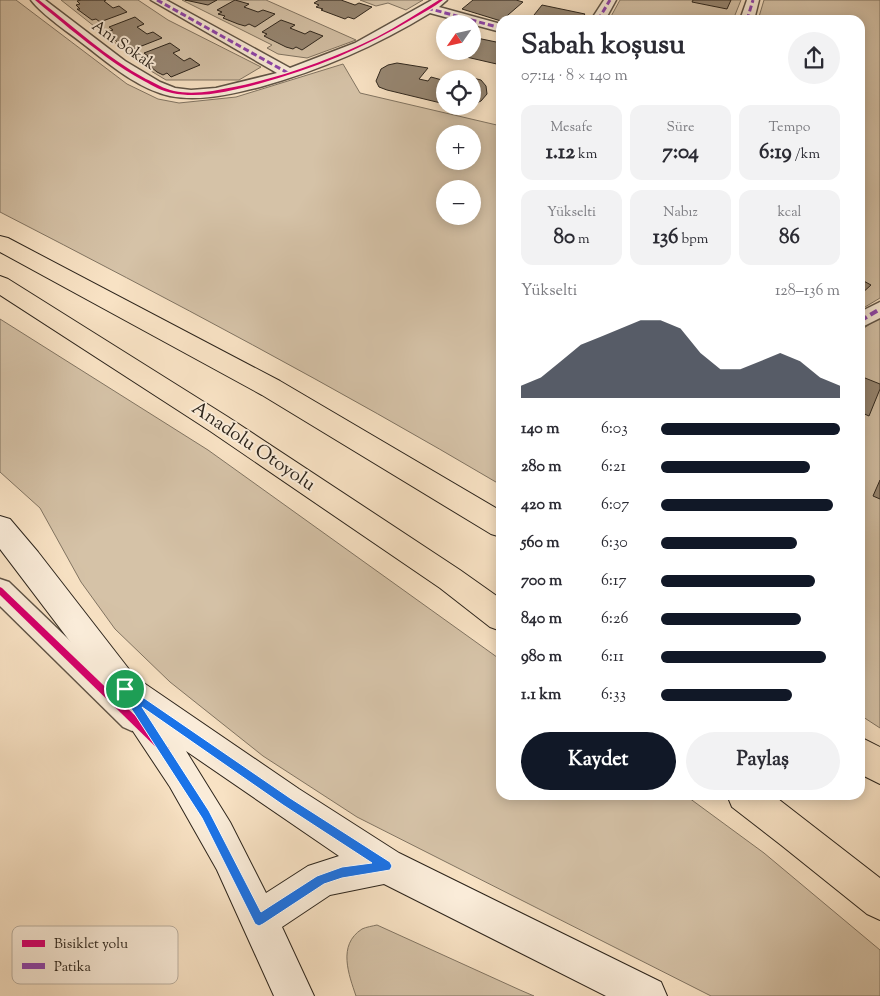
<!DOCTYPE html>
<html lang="tr">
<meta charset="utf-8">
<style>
body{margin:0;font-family:"Sorts Mill Goudy",serif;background:#f2f2f3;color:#2b2b33;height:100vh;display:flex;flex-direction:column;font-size:19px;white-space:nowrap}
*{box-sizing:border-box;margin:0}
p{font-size:16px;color:#7c7c81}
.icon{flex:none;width:28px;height:28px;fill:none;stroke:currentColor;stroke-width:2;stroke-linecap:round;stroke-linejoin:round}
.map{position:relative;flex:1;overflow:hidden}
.sheet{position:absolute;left:496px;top:15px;width:369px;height:785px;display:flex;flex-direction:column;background:#fff;border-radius:15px;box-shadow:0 2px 12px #0003}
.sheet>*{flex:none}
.needle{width:32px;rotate:236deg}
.controls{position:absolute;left:436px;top:15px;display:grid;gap:10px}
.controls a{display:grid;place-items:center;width:45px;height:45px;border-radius:50%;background:#fff;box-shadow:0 2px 12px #0003;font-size:25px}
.pin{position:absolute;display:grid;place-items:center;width:42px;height:42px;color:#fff;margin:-21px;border:2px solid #fff;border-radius:50%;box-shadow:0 1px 5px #0007}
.round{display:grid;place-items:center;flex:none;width:52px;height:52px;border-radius:26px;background:#f2f2f3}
.overview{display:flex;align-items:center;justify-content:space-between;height:85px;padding:0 25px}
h1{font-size:28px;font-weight:700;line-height:38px}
.metrics{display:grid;grid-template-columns:repeat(3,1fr);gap:8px;height:85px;padding:5px 25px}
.metrics div{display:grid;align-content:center;border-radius:12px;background:#f2f2f3;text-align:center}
.metrics b{font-size:21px;font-weight:700}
.metrics small{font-size:14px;font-weight:400}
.metrics p{font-size:14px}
.chart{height:140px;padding:10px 25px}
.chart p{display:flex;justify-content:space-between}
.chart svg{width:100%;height:90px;margin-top:5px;fill:#111827;opacity:.7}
.button{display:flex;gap:10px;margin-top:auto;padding:10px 25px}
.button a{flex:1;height:58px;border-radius:30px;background:#111827;color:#fff;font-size:20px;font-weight:700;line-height:58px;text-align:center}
.button a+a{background:#f2f2f3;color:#2b2b33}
ul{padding:0 25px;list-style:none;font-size:16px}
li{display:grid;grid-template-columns:80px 60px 1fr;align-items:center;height:38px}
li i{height:12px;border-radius:6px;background:#111827}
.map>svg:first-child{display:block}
.green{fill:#d5c2a7;stroke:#817462;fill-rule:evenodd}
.building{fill:#978773;stroke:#2d251c}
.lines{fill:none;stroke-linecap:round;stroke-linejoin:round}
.minor-casing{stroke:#605446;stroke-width:3}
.secondary-casing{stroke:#2d251c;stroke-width:2}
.motorway-casing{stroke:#2d251c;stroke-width:2}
.minor{fill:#faecd9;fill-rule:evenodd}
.secondary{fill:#faecd9;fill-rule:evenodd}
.motorway{fill:#f8e2c4;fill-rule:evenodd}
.quiet-far1{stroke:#8e44ad;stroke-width:3;stroke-dasharray:6 3;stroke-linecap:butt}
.quiet{stroke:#8e44ad;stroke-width:4;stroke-dasharray:8 4;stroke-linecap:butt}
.cycleway-casing{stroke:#faecd9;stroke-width:3}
.cycleway{fill:#d6006c;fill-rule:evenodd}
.route{fill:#1a73e8;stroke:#fff;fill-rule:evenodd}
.labels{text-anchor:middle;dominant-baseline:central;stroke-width:4;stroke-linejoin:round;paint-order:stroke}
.far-street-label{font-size:16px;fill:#2d251c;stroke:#faecd9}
.street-label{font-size:19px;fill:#2d251c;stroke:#faecd9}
.key{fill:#faecd9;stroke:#bcb0a0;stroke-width:1}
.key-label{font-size:14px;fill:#2d251c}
</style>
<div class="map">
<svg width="880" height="996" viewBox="0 0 880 996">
<rect width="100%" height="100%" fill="#f8e2c4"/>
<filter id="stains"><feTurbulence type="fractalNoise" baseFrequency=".004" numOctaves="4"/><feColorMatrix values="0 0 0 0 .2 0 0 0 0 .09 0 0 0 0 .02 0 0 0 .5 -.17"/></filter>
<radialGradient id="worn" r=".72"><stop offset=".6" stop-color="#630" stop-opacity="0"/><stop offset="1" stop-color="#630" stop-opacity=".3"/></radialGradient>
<!-- green -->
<g class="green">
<path d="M0,0H16L127,84L158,99L179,103L236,97L343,64L360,93L501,126V485C337,388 169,299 0,212ZM445,134H472V161H445ZM445,189H472V216H445Z"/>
<path d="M61,0H138L168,20L261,67L239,80H166L151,71Z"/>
<path d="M182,0H266L356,40L307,58L278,54L267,48L272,45Z"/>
<path d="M360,0H423L406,10L388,3L376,6Z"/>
<path d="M620,0H741L733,20H609Z"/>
<path d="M764,0H880V298L860,310V20H758Z"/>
<path d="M880,317V728L860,715V331Z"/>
<path d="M0,319L208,450L501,660V795H685L764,853L880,950V996H711L357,817L263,756L170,682L115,629L81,582L40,508L0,472Z"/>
<path d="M377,925L520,990L534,996H356C349,975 337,945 362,929C366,927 373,926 377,925Z"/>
</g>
<!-- building -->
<g class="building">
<path d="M81,0H106L104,1L113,8L119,6L127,12L100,22L96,19L92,20L77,9H80L76,5L80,4L77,1Z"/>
<path d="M185,0H217L208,5Z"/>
<path d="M235,0L249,4L244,7L258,12L263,10L275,14L255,27L249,24L245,26L238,24L223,18L225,16L218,14L222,12L217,10Z"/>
<path d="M319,0H341L355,5L359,3L372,7L354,19L348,17L345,19L321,10L323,9L316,7L319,5L314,3Z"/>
<path d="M473,0H516L523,2L501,21L462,9Z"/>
<path d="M693,0H731L727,9L692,2Z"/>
<path d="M542,5L585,14L580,20H530Z"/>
<path d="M135,17L144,24L137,27L147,34L153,32L162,38L134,49L130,46L126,47L121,45L110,36L113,35L108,31L113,30L109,27Z"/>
<path d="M281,20L295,25L290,28L305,34L310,31L323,36L302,50L296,47L293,49L286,47L264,36L267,34L262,32Z"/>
<path d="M472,37L501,43V65L449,53L450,51H472Z"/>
<path d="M170,43L180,50L173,53L184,61L190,58L200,65L171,77L167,73L163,75L157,72L145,62L148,61L143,58L148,56L144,53Z"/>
<path d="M397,63L428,68L419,79L428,81L431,77L442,80L440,84L445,85V104L387,90L379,87L376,81L381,69L388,65Z"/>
<path d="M457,74L481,80L486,86L487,94L481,101L472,105V79H453Z"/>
<path d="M860,279L871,285L860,295Z"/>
<path d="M860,376L880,384V389L869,416L860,412Z"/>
<path d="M880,480V499L873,496Z"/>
</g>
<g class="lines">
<!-- minor casing -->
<g class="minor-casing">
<g id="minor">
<path d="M31,0H45L125,61L160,82L175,88L191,90L216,88L277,73L151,0H166L290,68L355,43L432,0H447L439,7L501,24V32L430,13C376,46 321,70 260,87C231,94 200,102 170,96C139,89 110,65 86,46C71,34 42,15 31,0Z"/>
<path d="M604,0H616L605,20H591Z"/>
<path d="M747,0H759L754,20H740Z"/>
<path d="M880,302V318L860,328V312Z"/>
<path d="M0,579L9,582L141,709L145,718L141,727L132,731L123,727L0,606Z"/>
</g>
</g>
<!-- secondary casing -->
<g class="secondary-casing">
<path id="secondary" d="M0,516L10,519L38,552L135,677L299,789L399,853L661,982L667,996H606L384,884L330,895L282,927L314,996H274L217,870L170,787L97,677L0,549ZM186,751L339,856L308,866L266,893L230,822Z"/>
</g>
<!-- motorway casing -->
<g class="motorway-casing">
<g id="motorway">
<path d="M0,236L8,238L280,381L501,511V537L491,534L262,395L0,252Z"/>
<path d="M0,276L8,279L228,417L460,570L501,599V631L490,627L440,588L210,431L0,295Z"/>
<path d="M860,737L880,747V784L860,774Z"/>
<path d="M727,795H773L880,878V920L867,914L781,845L732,807Z"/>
</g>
</g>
<!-- minor -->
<use href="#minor" class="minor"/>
<!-- secondary -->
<use href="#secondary" class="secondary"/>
<!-- motorway -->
<use href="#motorway" class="motorway"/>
<!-- quiet-far1 -->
<g class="quiet-far1">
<path d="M157,0L288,73"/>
<path d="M427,8L501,28"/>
<path d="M598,20L610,0"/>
<path d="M747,20L753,0"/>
</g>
<!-- quiet -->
<path class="quiet" d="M860,321L880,309"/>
<!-- cycleway casing -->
<g class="cycleway-casing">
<g id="cycleway">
<path d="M35,0H39C74,27 107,58 146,79C155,83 164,89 174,91C193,95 214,91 234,87C283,77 332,59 377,37C398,26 418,13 439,0H443C434,7 424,12 414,18C365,48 313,69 258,84C231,91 200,99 172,93C162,91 153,86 144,81C118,67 94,48 70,29C59,19 46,10 35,0Z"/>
<path d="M0,587L2,588L169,748L170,751L169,754L166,755L163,754L0,595Z"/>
</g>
</g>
<!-- cycleway -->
<use href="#cycleway" class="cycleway"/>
</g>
<!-- route -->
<path class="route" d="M125,685L290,798L390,862L392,866L390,870L342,878L324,884L263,924L259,926L255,924L202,818L121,693V686ZM142,707L283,805L372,863L342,867L317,876L261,912L209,811Z"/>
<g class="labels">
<!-- far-street labels -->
<g class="far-street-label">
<text transform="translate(123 46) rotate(35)">Anı Sokak</text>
</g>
<!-- street labels -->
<g class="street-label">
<text transform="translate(253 447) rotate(34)">Anadolu Otoyolu</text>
</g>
</g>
<!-- legend -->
<rect x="12" y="926" width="166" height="58" rx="8" class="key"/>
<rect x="22" y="940" width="23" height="7" fill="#d6006c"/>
<rect x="22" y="963" width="23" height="6" fill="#8e44ad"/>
<g class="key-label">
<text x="54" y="948">Bisiklet yolu</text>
<text x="54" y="971">Patika</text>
</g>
<rect width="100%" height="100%" filter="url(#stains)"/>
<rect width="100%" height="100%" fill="url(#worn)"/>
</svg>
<div class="controls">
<a><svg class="needle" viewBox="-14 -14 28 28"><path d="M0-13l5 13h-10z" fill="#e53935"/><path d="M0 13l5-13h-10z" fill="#7c7c81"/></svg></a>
<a><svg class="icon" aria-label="locate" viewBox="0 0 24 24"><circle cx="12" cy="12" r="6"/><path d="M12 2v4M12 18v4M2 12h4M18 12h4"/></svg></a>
<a>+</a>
<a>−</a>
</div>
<div class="pin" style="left:125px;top:689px;background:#1e9e55"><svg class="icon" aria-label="arrive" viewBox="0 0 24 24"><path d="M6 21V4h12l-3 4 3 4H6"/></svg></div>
<section class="sheet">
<div class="overview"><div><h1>Sabah koşusu</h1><p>07:14 · 8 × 140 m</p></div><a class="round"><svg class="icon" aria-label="share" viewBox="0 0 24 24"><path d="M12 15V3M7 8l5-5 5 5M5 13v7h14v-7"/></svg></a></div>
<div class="metrics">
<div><p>Mesafe</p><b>1.12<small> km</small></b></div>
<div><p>Süre</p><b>7:04</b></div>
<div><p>Tempo</p><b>6:19<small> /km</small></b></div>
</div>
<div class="metrics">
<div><p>Yükselti</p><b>80<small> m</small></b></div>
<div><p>Nabız</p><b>136<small> bpm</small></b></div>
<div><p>kcal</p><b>86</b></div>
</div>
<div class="chart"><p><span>Yükselti</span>128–136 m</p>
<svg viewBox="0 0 160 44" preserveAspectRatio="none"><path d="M0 44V38L10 34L20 26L30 18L40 14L50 10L60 6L70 6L80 10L90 22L100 30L110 30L120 26L130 22L140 26L150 34L160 38V44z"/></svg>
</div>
<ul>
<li><b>140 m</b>6:03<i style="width:100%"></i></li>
<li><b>280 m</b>6:21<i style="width:83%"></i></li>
<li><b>420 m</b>6:07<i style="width:96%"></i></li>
<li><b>560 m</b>6:30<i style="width:76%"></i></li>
<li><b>700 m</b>6:17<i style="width:86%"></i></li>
<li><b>840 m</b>6:26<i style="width:78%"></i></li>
<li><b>980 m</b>6:11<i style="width:92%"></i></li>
<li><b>1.1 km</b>6:33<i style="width:73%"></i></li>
</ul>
<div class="button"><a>Kaydet</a><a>Paylaş</a></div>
</section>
</div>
